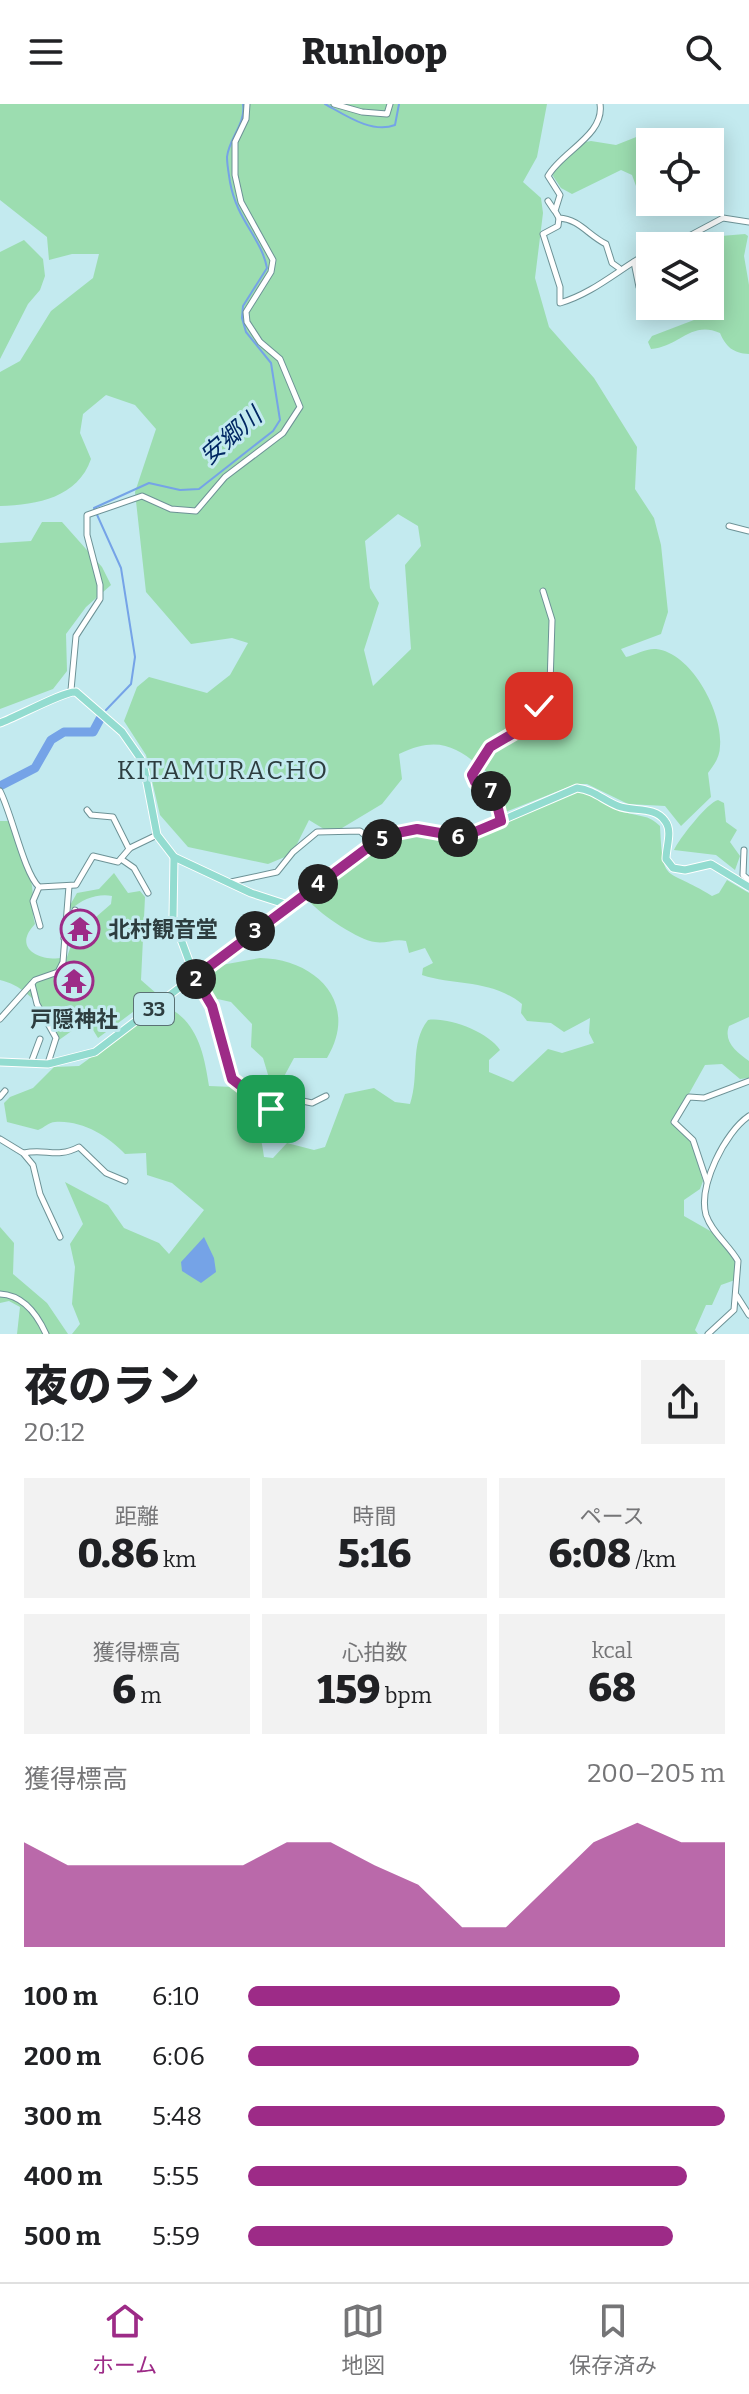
<!DOCTYPE html>
<html lang="ja">
<meta charset="utf-8">
<style>
body{margin:0;font-family:Bitter,"Noto Sans JP",serif;background:#f2f2f2;color:#202124;height:100vh;display:flex;flex-direction:column;font-size:30px;white-space:nowrap}
*{box-sizing:border-box;margin:0}
p{font-size:26px;color:#757577}
.icon{flex:none;width:44px;height:44px;fill:none;stroke:currentColor;stroke-width:2;stroke-linecap:round;stroke-linejoin:round}
.map{position:relative;height:1230px;overflow:hidden}
.drawer{display:flex;flex-direction:column;background:#fff;flex:1}
.drawer>*{flex:none}
.controls{position:absolute;left:636px;top:24px;display:grid;gap:16px}
.controls a{display:grid;place-items:center;width:88px;height:88px;border-radius:0px;background:#fff;box-shadow:0 4px 20px #0003;font-size:40px}
.pin{position:absolute;display:grid;place-items:center;width:68px;height:68px;color:#fff;margin:-34px;border-radius:16px;box-shadow:0 4px 12px #0006}
.km{position:absolute;width:40px;height:40px;margin:-20px;border-radius:50%;background:#222;color:#fff;font-size:22px;line-height:40px;text-align:center}
.round{display:grid;place-items:center;flex:none;width:84px;height:84px;border-radius:0px;background:#f2f2f2}
.summary{display:flex;align-items:center;justify-content:space-between;height:136px;padding:0 24px}
h1{font-size:44px;font-weight:800;line-height:60px}
.stats{display:grid;grid-template-columns:repeat(3,1fr);gap:12px;height:136px;padding:8px 24px}
.stats div{display:grid;align-content:center;border-radius:0px;background:#f2f2f2;text-align:center}
.stats b{font-size:40px;font-weight:800}
.stats small{font-size:22px;font-weight:400}
.stats p{font-size:22px}
.chart{height:224px;padding:16px 24px}
.chart p{display:flex;justify-content:space-between}
.chart svg{width:100%;height:144px;margin-top:8px;fill:#9d2b87;opacity:.7}
ul{padding:0 24px;list-style:none;font-size:26px}
li{display:grid;grid-template-columns:128px 96px 1fr;align-items:center;height:60px}
li i{height:20px;border-radius:10px;background:#9d2b87}
header{display:flex;justify-content:space-between;align-items:center;height:104px;padding:0 24px;background:#fff;font-size:36px;font-weight:800}
.dock{display:flex;justify-content:space-around;align-items:center;height:112px;border-top:2px solid #e0e0e0;background:#fff;font-size:22px;color:#757577}
.dock a{display:grid;justify-items:center;gap:4px}
.dock .on{color:#9d2b87}
.map>svg:first-child{display:block}
.green{fill:#9cddb0;fill-rule:evenodd}
.water{fill:#75a3e7}
.lines{fill:none;stroke-linecap:round;stroke-linejoin:round}
.stream{stroke:#75a3e7;stroke-width:2}
.river{stroke:#75a3e7;stroke-width:9}
.minor-casing{stroke:#6d9296;stroke-width:7}
.primary-casing{stroke:#fff;stroke-width:9}
.minor{stroke:#fff;stroke-width:5}
.primary{stroke:#93dcd0;stroke-width:7}
.route-casing{stroke:#fff;stroke-width:16}
.route{stroke:#9d2b87;stroke-width:10}
.labels{text-anchor:middle;dominant-baseline:central;stroke-width:6;stroke-linejoin:round;paint-order:stroke}
.shield{fill:#c3eaef;stroke:#5a7174;stroke-width:2}
.shield-label{font-size:20px;font-weight:bold;fill:#2d3d3f}
.poi-label{font-size:22px;font-weight:bold;fill:#2d3d3f;stroke:#c3eaef;text-anchor:start}
.water-label{font-size:24px;font-style:italic;fill:#002763;stroke:#c3eaef}
.quarter-label{font-size:26px;letter-spacing:2px;fill:#2d3d3f;stroke:#c3eaef}
</style>
<header><svg class="icon" aria-label="menu" viewBox="0 0 24 24"><path d="M4 6h16M4 12h16M4 18h16"/></svg>Runloop<svg class="icon" aria-label="search" viewBox="0 0 24 24"><circle cx="10" cy="10" r="6"/><path d="M15 15l6 6"/></svg></header>
<div class="map">
<svg width="749" height="1230" viewBox="0 0 749 1230">
<rect width="100%" height="100%" fill="#c3eaef"/>
<!-- green -->
<g class="green">
<path d="M0,0H547L537,53L523,78L541,94L543,109L535,174L549,223L594,274L637,343L635,385L654,414L661,441L668,508L661,530L621,545L626,553C635,551 647,544 656,545C692,549 723,609 720,642C720,653 714,661 708,669L711,693L681,722L665,702L628,700L587,680H576L503,709L499,678C463,649 446,627 399,650L402,675L382,700L332,730L309,716L292,750L268,760L188,743L160,711L146,651L124,617L137,583L149,573L207,589L230,571L248,539L232,534L191,540L146,488L135,388L156,325L135,301L106,291L83,310L80,329L91,355C78,393 38,401 0,402V268L20,257L51,207L93,174L99,150H72L49,156L47,133L0,96ZM398,410L418,422L421,442L405,461L411,545L373,582L364,546L379,499L370,484L365,437Z"/>
<path d="M682,24H694L700,38H650V94L649,86L636,82L632,71L621,66L572,90L561,84L553,72L554,64L579,39L591,37L616,41L654,26Z"/>
<path d="M745,130L748,132L744,152L749,181V250C733,249 726,243 720,229C691,216 679,243 651,245L648,238L652,232L707,211L710,144L721,132Z"/>
<path d="M24,136L43,155L45,172L40,186L28,200L0,255V148Z"/>
<path d="M42,418H62L102,463L111,481L86,503L66,530L67,567L53,585L0,605V439L31,437Z"/>
<path d="M575,687C595,689 605,702 624,708C639,713 648,710 660,722C663,783 665,762 712,792L719,789L727,776L749,789V913L729,922C723,938 737,948 749,957V974L740,975L722,960L705,961L672,1020L691,1037L703,1077L700,1085L684,1096V1112L712,1128L736,1157L735,1176L721,1181L712,1201H706L695,1226L698,1230H72L80,1220L72,1200L75,1163L70,1140L83,1120L65,1078L108,1101L124,1124L159,1139L169,1150L204,1106L172,1079L147,1071L146,1049L125,1050C108,1032 82,1016 55,1018C49,1018 44,1024 38,1026L7,1018L4,999L10,993L33,984L54,963L79,962L163,901C197,915 204,949 209,982L233,983L243,990L238,999C257,1013 261,1030 264,1053L273,1054L287,1039L314,1046L325,1043L345,990L374,984L395,998L410,1000C420,971 409,940 428,916C449,913 488,928 500,946L489,956V968L513,978L548,945L562,949L594,939L589,929L590,914L564,928L551,919L527,917L521,909L522,900C491,875 456,882 422,871L423,864L433,859L425,844L409,849L406,837C395,834 386,840 375,838C360,837 320,810 310,798V791L389,735L416,729L456,738Z"/>
<path d="M718,696L724,699L726,718L737,726L730,738L740,752L735,766L716,751L674,746C679,735 708,698 718,696Z"/>
<path d="M0,717H9C15,740 29,758 32,782C34,796 31,806 35,820C10,846 44,859 67,853L75,830L87,829L96,813L111,800L112,792C99,789 81,795 72,805L69,803L77,789L99,785L114,769L128,789L140,787L145,793L141,876L157,890L98,934L87,916L59,936C50,911 28,882 0,876Z"/>
<path d="M260,854C316,855 360,899 327,954H294L281,978L269,974L263,954L251,943L252,920L231,898L213,894L201,876L216,862Z"/>
<path d="M0,1123L14,1139L13,1170L47,1199L68,1230H17L20,1203L9,1197L0,1199Z"/>
</g>
<!-- water -->
<path class="water" d="M204,1133L214,1154L216,1168L201,1179L182,1167L181,1158Z"/>
<g class="lines">
<!-- stream -->
<g class="stream">
<path d="M325,0C345,11 372,30 395,21L399,0"/>
<path d="M106,606L131,580L135,553L121,464L94,404L149,379L180,386L199,385L273,327L280,316L271,259L246,228L242,214L243,202L267,164C261,133 237,117 230,78C229,71 227,61 227,53C229,34 246,20 243,0"/>
</g>
<!-- river -->
<path class="river" d="M0,682L35,664L51,636L64,628H93L100,615"/>
<!-- minor casing -->
<g class="minor-casing">
<g id="minor">
<path d="M334,0L362,8L387,10L390,0"/>
<path d="M600,0C605,31 561,48 548,72L560,91L555,107L559,114C579,115 588,131 606,140L612,159L619,164"/>
<path d="M548,97L554,106"/>
<path d="M559,114L558,122L543,130L560,183V199C594,189 619,165 650,148"/>
<path d="M663,142L676,139L723,114L749,118"/>
<path d="M634,158L639,183L650,190"/>
<path d="M729,422L749,427"/>
<path d="M71,586L76,532L100,495V481L87,431V411L142,392L171,405L196,407L225,373L283,329L300,303L280,255L260,238L247,218L246,208L271,168L273,156L241,98L235,71V38L246,15L247,0"/>
<path d="M0,687C12,710 24,769 39,783L76,781L93,752L118,758L130,744L157,731"/>
<path d="M87,706L91,711L113,713L129,745"/>
<path d="M501,717L495,692L472,671L490,643L526,622L550,581L552,516L543,487"/>
<path d="M744,746L743,771L749,776"/>
<path d="M121,755L134,764L148,789"/>
<path d="M231,778L277,768L293,748L317,728L360,727L374,739"/>
<path d="M39,783L33,797L40,822"/>
<path d="M64,834L75,806"/>
<path d="M195,873L212,902L235,980L277,1006L298,996L312,999L326,992"/>
<path d="M32,880L37,900L56,934L48,959"/>
<path d="M0,915L35,876L58,868L63,858L69,782"/>
<path d="M31,959L40,935"/>
<path d="M0,993L5,987"/>
<path d="M0,1035L23,1049L33,1061L40,1090L60,1133"/>
<path d="M24,1049C46,1044 56,1055 79,1043L106,1069L125,1077"/>
<path d="M707,1078L693,1036L674,1018L689,993L704,994L749,977"/>
<path d="M0,1190C23,1191 37,1210 46,1230"/>
<path d="M737,1192L749,1211"/>
<path d="M708,1230L734,1206L738,1157C729,1141 712,1129 706,1111C698,1082 725,1028 749,1012"/>
</g>
</g>
<!-- primary casing -->
<g class="primary-casing">
<g id="primary">
<path d="M0,619C15,614 66,586 76,588L122,628L143,658L157,731L174,753L251,789L288,801"/>
<path d="M174,753L173,814L195,873"/>
<path d="M0,958L48,960L95,948L288,801L389,732L417,725L463,733L577,684C594,686 603,696 618,702C633,708 655,702 665,717C673,727 666,743 666,755L673,764L685,766L711,760L749,783"/>
</g>
</g>
<!-- minor -->
<use href="#minor" class="minor"/>
<!-- primary -->
<use href="#primary" class="primary"/>
</g>
<g class="lines">
<!-- route casing -->
<g class="route-casing">
<path id="route" d="M271,1005L232,975L212,902L195,873L374,739L392,730L417,725L463,733L501,717L495,692L475,678L472,671L490,643L526,622L539,602"/>
</g>
<!-- route -->
<use href="#route" class="route"/>
</g>
<!-- icons -->
<defs>
<g id="temple-ring" transform="scale(2)"><circle r="9.5" fill="#c3eaef" stroke="#9d2b87" stroke-width="1.5"/><path d="M0-6L5-2H3V0L6.5 2.5H4V6H1.5V3h-3V6H-4V2.5H-6.5L-3 0V-2H-5Z" fill="#9d2b87"/></g>
</defs>
<g fill-rule="evenodd">
<use href="#temple-ring" x="80" y="825"/>
<use href="#temple-ring" x="74" y="877"/>
</g>
<g class="labels">
<!-- shield labels -->
<rect class="shield" x="134" y="889" width="40" height="32" rx="6"/>
<g class="shield-label">
<text x="154" y="905">33</text>
</g>
<!-- poi labels -->
<g class="poi-label">
<text x="108" y="825">北村観音堂</text>
<text x="74" y="915" text-anchor="middle">戸隠神社</text>
</g>
<!-- water labels -->
<g class="water-label">
<text transform="translate(231 332) rotate(-41)">安郷川</text>
</g>
<!-- quarter labels -->
<g class="quarter-label">
<text x="223" y="666">KITAMURACHO</text>
</g>
</g>
</svg>
<div class="controls">
<a><svg class="icon" aria-label="locate" viewBox="0 0 24 24"><circle cx="12" cy="12" r="6"/><path d="M12 2v4M12 18v4M2 12h4M18 12h4"/></svg></a>
<a><svg class="icon" aria-label="layers" viewBox="0 0 24 24"><path d="M12 4l9 5-9 5-9-5zM3 14l9 5 9-5"/></svg></a>
</div>
<div class="pin" style="left:271px;top:1005px;background:#1e9e55"><svg class="icon" aria-label="arrive" viewBox="0 0 24 24"><path d="M6 21V4h12l-3 4 3 4H6"/></svg></div>
<div class="pin" style="left:539px;top:602px;background:#d93025"><svg class="icon" aria-label="check" viewBox="0 0 24 24"><path d="M5 12l5 5 9-10"/></svg></div>
<b class="km" style="left:196px;top:875px">2</b>
<b class="km" style="left:255px;top:827px">3</b>
<b class="km" style="left:318px;top:780px">4</b>
<b class="km" style="left:382px;top:735px">5</b>
<b class="km" style="left:458px;top:733px">6</b>
<b class="km" style="left:491px;top:687px">7</b>
</div>
<section class="drawer">
<div class="summary"><div><h1>夜のラン</h1><p>20:12</p></div><a class="round"><svg class="icon" aria-label="share" viewBox="0 0 24 24"><path d="M12 15V3M7 8l5-5 5 5M5 13v7h14v-7"/></svg></a></div>
<div class="stats">
<div><p>距離</p><b>0.86<small> km</small></b></div>
<div><p>時間</p><b>5:16</b></div>
<div><p>ペース</p><b>6:08<small> /km</small></b></div>
</div>
<div class="stats">
<div><p>獲得標高</p><b>6<small> m</small></b></div>
<div><p>心拍数</p><b>159<small> bpm</small></b></div>
<div><p>kcal</p><b>68</b></div>
</div>
<div class="chart"><p><span>獲得標高</span>200–205 m</p>
<svg viewBox="0 0 160 44" preserveAspectRatio="none"><path d="M0 44V12L10 19L20 19L30 19L40 19L50 19L60 12L70 12L80 19L90 25L100 38L110 38L120 25L130 12L140 6L150 12L160 12V44z"/></svg>
</div>
<ul>
<li><b>100 m</b>6:10<i style="width:78%"></i></li>
<li><b>200 m</b>6:06<i style="width:82%"></i></li>
<li><b>300 m</b>5:48<i style="width:100%"></i></li>
<li><b>400 m</b>5:55<i style="width:92%"></i></li>
<li><b>500 m</b>5:59<i style="width:89%"></i></li>
</ul>
</section>
<nav class="dock">
<a class="on"><svg class="icon" aria-label="home" viewBox="0 0 24 24"><path d="M3 11l9-7 9 7M6 9v11h12V9"/></svg>ホーム</a>
<a><svg class="icon" aria-label="map" viewBox="0 0 24 24"><path d="M3 6l6-2 6 2 6-2v14l-6 2-6-2-6 2zM9 4v14M15 6v14"/></svg>地図</a>
<a><svg class="icon" aria-label="saved" viewBox="0 0 24 24"><path d="M7 4h10v16l-5-4-5 4z"/></svg>保存済み</a>
</nav>
